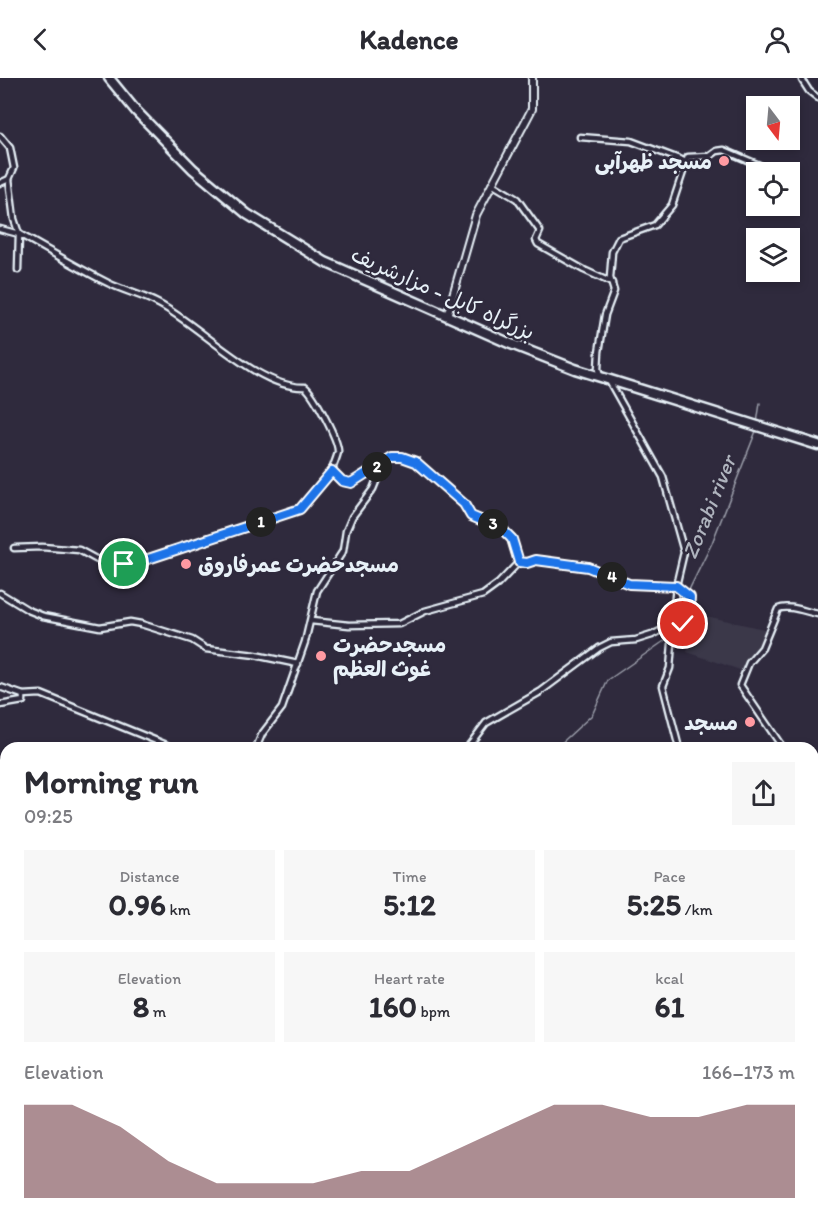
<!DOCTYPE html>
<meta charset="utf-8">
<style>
body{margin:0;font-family:Itim,"Playpen Sans Arabic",sans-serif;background:#f7f7f7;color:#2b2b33;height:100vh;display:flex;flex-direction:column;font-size:22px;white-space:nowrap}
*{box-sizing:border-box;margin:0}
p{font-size:20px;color:#7c7c81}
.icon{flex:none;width:33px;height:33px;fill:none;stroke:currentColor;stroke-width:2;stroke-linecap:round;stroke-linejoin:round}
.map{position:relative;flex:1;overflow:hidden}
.sheet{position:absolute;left:0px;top:664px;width:819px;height:488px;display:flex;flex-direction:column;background:#fff;border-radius:18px 18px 0 0;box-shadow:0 3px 9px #0003}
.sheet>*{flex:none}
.needle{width:39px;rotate:164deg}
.fabs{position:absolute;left:746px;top:18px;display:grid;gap:12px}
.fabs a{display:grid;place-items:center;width:54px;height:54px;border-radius:0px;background:#fff;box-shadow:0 3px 9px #0003;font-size:30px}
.pin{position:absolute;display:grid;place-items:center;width:51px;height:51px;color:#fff;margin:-26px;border:3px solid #fff;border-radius:50%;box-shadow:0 2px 6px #0007}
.km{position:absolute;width:30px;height:30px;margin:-15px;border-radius:50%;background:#222;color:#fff;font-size:16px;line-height:30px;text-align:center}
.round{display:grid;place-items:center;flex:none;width:63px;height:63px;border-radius:0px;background:#f7f7f7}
.head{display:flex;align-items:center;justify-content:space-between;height:102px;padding:0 24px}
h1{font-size:33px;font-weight:700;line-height:45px}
.stats{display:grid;grid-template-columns:repeat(3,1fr);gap:9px;height:102px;padding:6px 24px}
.stats div{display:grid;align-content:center;border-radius:0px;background:#f7f7f7;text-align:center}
.stats b{font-size:30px;font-weight:700}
.stats small{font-size:16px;font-weight:400}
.stats p{font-size:16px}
.chart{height:168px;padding:12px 24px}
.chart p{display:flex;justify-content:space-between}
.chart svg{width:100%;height:108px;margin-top:6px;fill:#8a5d65;opacity:.7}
header{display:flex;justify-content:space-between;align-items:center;height:78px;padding:0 24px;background:#fff;font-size:27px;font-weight:700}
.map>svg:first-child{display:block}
.built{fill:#3b3749}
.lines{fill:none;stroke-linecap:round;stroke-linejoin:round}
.stream{stroke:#9c9fab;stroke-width:1.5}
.street-casing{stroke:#e8f1f8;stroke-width:9}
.secondary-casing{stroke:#e8f1f8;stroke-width:10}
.highway-casing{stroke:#e8f1f8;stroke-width:13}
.street{stroke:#2f2a3d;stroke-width:4.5}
.secondary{stroke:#2f2a3d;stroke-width:6}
.highway{stroke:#2f2a3d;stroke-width:8}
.route-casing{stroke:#fff;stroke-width:12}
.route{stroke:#1a73e8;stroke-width:8}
.poi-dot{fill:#ff9aa2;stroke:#2f2a3d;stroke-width:2}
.labels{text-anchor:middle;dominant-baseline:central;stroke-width:5;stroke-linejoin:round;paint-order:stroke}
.poi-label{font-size:21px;font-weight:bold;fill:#e8f1f8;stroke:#2f2a3d;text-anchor:end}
.street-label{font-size:21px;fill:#e8f1f8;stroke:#2f2a3d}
.water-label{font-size:22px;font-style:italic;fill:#afb4be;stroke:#2f2a3d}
</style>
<header><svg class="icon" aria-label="back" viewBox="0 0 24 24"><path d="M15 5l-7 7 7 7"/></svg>Kadence<svg class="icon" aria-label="person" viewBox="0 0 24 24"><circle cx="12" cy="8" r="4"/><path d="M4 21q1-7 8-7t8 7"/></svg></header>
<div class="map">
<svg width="818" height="1151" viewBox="0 0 818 1151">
<rect width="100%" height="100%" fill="#2f2a3d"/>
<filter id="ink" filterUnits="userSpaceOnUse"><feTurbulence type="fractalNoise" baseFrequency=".0167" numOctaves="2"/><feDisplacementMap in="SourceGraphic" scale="12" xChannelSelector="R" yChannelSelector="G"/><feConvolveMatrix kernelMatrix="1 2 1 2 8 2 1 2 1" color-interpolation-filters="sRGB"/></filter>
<g filter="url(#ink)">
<!-- built -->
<path class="built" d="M693,535L768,552L760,576L754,574L743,593L687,574L694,548Z"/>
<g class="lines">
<!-- stream -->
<g class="stream">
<path d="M757,345L760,325"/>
<path d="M688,514L712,465L756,353"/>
<path d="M556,670L592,637L608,602L667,561L686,518"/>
<path d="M59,1151L65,1146"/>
</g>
<!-- street casing -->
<g class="street-casing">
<g id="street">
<path d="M804,0L802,2L809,13L818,20"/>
<path d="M0,58L10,70L14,90L9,101L14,141L19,156C48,172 78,190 108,205C124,213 143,217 159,226C201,248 258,311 305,309C314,316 339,363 338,374C337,380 333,387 332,393L342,403L351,405L392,379H402L416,384L464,426L471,438L502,451L512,461L519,484L527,485L536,482L588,489L629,506L676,508L690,519L689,536L672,566L670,590L663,608L679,670"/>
<path d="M580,59L631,63L687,84"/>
<path d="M0,105L9,101"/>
<path d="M492,106L517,121L540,153L536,162L538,166L584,192L612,205"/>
<path d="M0,151L19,156L18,192"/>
<path d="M600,299L598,291L599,274L605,237L614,213L610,200L612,174L619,160L655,147L672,127L688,79L710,78L717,73L724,72L766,90"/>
<path d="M14,470L42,469L79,472L103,485L139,484L300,431L332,393"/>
<path d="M0,515L28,532L43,538L100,549L130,544L141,546L192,562L206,571L255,577L298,586"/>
<path d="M311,543L349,547L399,546L425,533L483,517L498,506L519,484"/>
<path d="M0,609L23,617L41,616L174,670"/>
<path d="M0,627L23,623V617"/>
<path d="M256,670L262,656L282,630L305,564L317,513L343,473L346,453L352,439L373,411L384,384"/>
<path d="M467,670L486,645L540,614L599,570L611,564L636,562L652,557L662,552L673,540L676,508L684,474L663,399L608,301"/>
<path d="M783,670L740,607L749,585L762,570L778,531C789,526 806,534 818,536"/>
<path d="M813,714L818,722"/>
<path d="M813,802H818"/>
<path d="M813,1070L818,1064"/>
<path d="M813,1077L818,1080"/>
<path d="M813,1145L818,1142"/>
<path d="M734,1146L743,1151"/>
<path d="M650,1147L657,1151"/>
<path d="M17,1151L23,1146"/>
<path d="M493,1151L497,1146"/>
<path d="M553,1151L558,1146"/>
<path d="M746,1151L750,1146"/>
<path d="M805,1151L812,1146"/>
</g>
</g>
<!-- secondary casing -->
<g class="secondary-casing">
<path id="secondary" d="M447,238L476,137L532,31V0"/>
</g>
<!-- highway casing -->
<g class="highway-casing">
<path id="highway" d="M109,0L136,33L193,91L247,136L325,184L511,266L575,291L818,367"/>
</g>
<!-- street -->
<use href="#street" class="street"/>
<!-- secondary -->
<use href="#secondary" class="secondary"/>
<!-- highway -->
<use href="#highway" class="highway"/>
</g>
</g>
<g class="lines" filter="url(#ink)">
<!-- route casing -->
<g class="route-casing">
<path id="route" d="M124,486L139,484L300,431L332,393L342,403L351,405L392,379H402L416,384L464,426L471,438L502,451L512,461L519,484L527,485L536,482L588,489L629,506L676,508L690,519L689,536L683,546"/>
</g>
<!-- route -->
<use href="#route" class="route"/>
</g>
<!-- markers -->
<g class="poi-dot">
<circle cx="724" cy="83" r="6"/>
<circle cx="186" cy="486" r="6"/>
<circle cx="321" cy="578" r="6"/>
<circle cx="750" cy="644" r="6"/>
</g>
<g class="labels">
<!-- poi labels -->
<g class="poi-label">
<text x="712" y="83">مسجد ظهرآبی</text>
<text x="198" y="486" text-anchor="start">مسجدحضرت عمرفاروق</text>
<text x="333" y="566" text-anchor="start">مسجدحضرت<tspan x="333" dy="24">غوث العظم</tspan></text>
<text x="738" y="644">مسجد</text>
</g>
<!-- street labels -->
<g class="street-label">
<text transform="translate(443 215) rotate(24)">بزرگراه کابل - مزارشریف</text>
</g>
<!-- water labels -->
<g class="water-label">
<text transform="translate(709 429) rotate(-68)">Zorabi river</text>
</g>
</g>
</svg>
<div class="fabs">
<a><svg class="needle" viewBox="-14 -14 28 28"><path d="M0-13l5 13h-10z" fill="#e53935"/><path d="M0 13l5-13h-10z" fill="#7c7c81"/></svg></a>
<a><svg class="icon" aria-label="locate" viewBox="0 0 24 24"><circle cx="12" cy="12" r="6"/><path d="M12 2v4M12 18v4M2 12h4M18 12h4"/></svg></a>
<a><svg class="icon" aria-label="layers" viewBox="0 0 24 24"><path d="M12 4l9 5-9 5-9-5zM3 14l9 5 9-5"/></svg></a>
</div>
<div class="pin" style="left:124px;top:486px;background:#1e9e55"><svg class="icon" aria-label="arrive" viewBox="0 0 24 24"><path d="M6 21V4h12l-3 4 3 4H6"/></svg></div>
<div class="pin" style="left:683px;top:546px;background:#d93025"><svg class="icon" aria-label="check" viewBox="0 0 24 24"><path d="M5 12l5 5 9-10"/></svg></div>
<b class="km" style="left:261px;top:444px">1</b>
<b class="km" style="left:377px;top:389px">2</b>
<b class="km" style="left:493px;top:446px">3</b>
<b class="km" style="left:612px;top:499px">4</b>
<section class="sheet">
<div class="head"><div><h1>Morning run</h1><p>09:25</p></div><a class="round"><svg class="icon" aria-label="share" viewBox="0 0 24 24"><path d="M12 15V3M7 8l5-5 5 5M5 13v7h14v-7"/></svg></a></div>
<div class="stats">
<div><p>Distance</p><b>0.96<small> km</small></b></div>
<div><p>Time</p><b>5:12</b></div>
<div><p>Pace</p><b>5:25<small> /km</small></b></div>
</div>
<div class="stats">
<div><p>Elevation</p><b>8<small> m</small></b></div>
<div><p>Heart rate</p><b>160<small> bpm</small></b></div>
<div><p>kcal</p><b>61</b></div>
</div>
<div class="chart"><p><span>Elevation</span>166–173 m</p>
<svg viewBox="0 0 160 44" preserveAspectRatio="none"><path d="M0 44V6L10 6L20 15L30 29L40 38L50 38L60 38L70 33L80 33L90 24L100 15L110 6L120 6L130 11L140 11L150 6L160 6V44z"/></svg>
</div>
</section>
</div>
